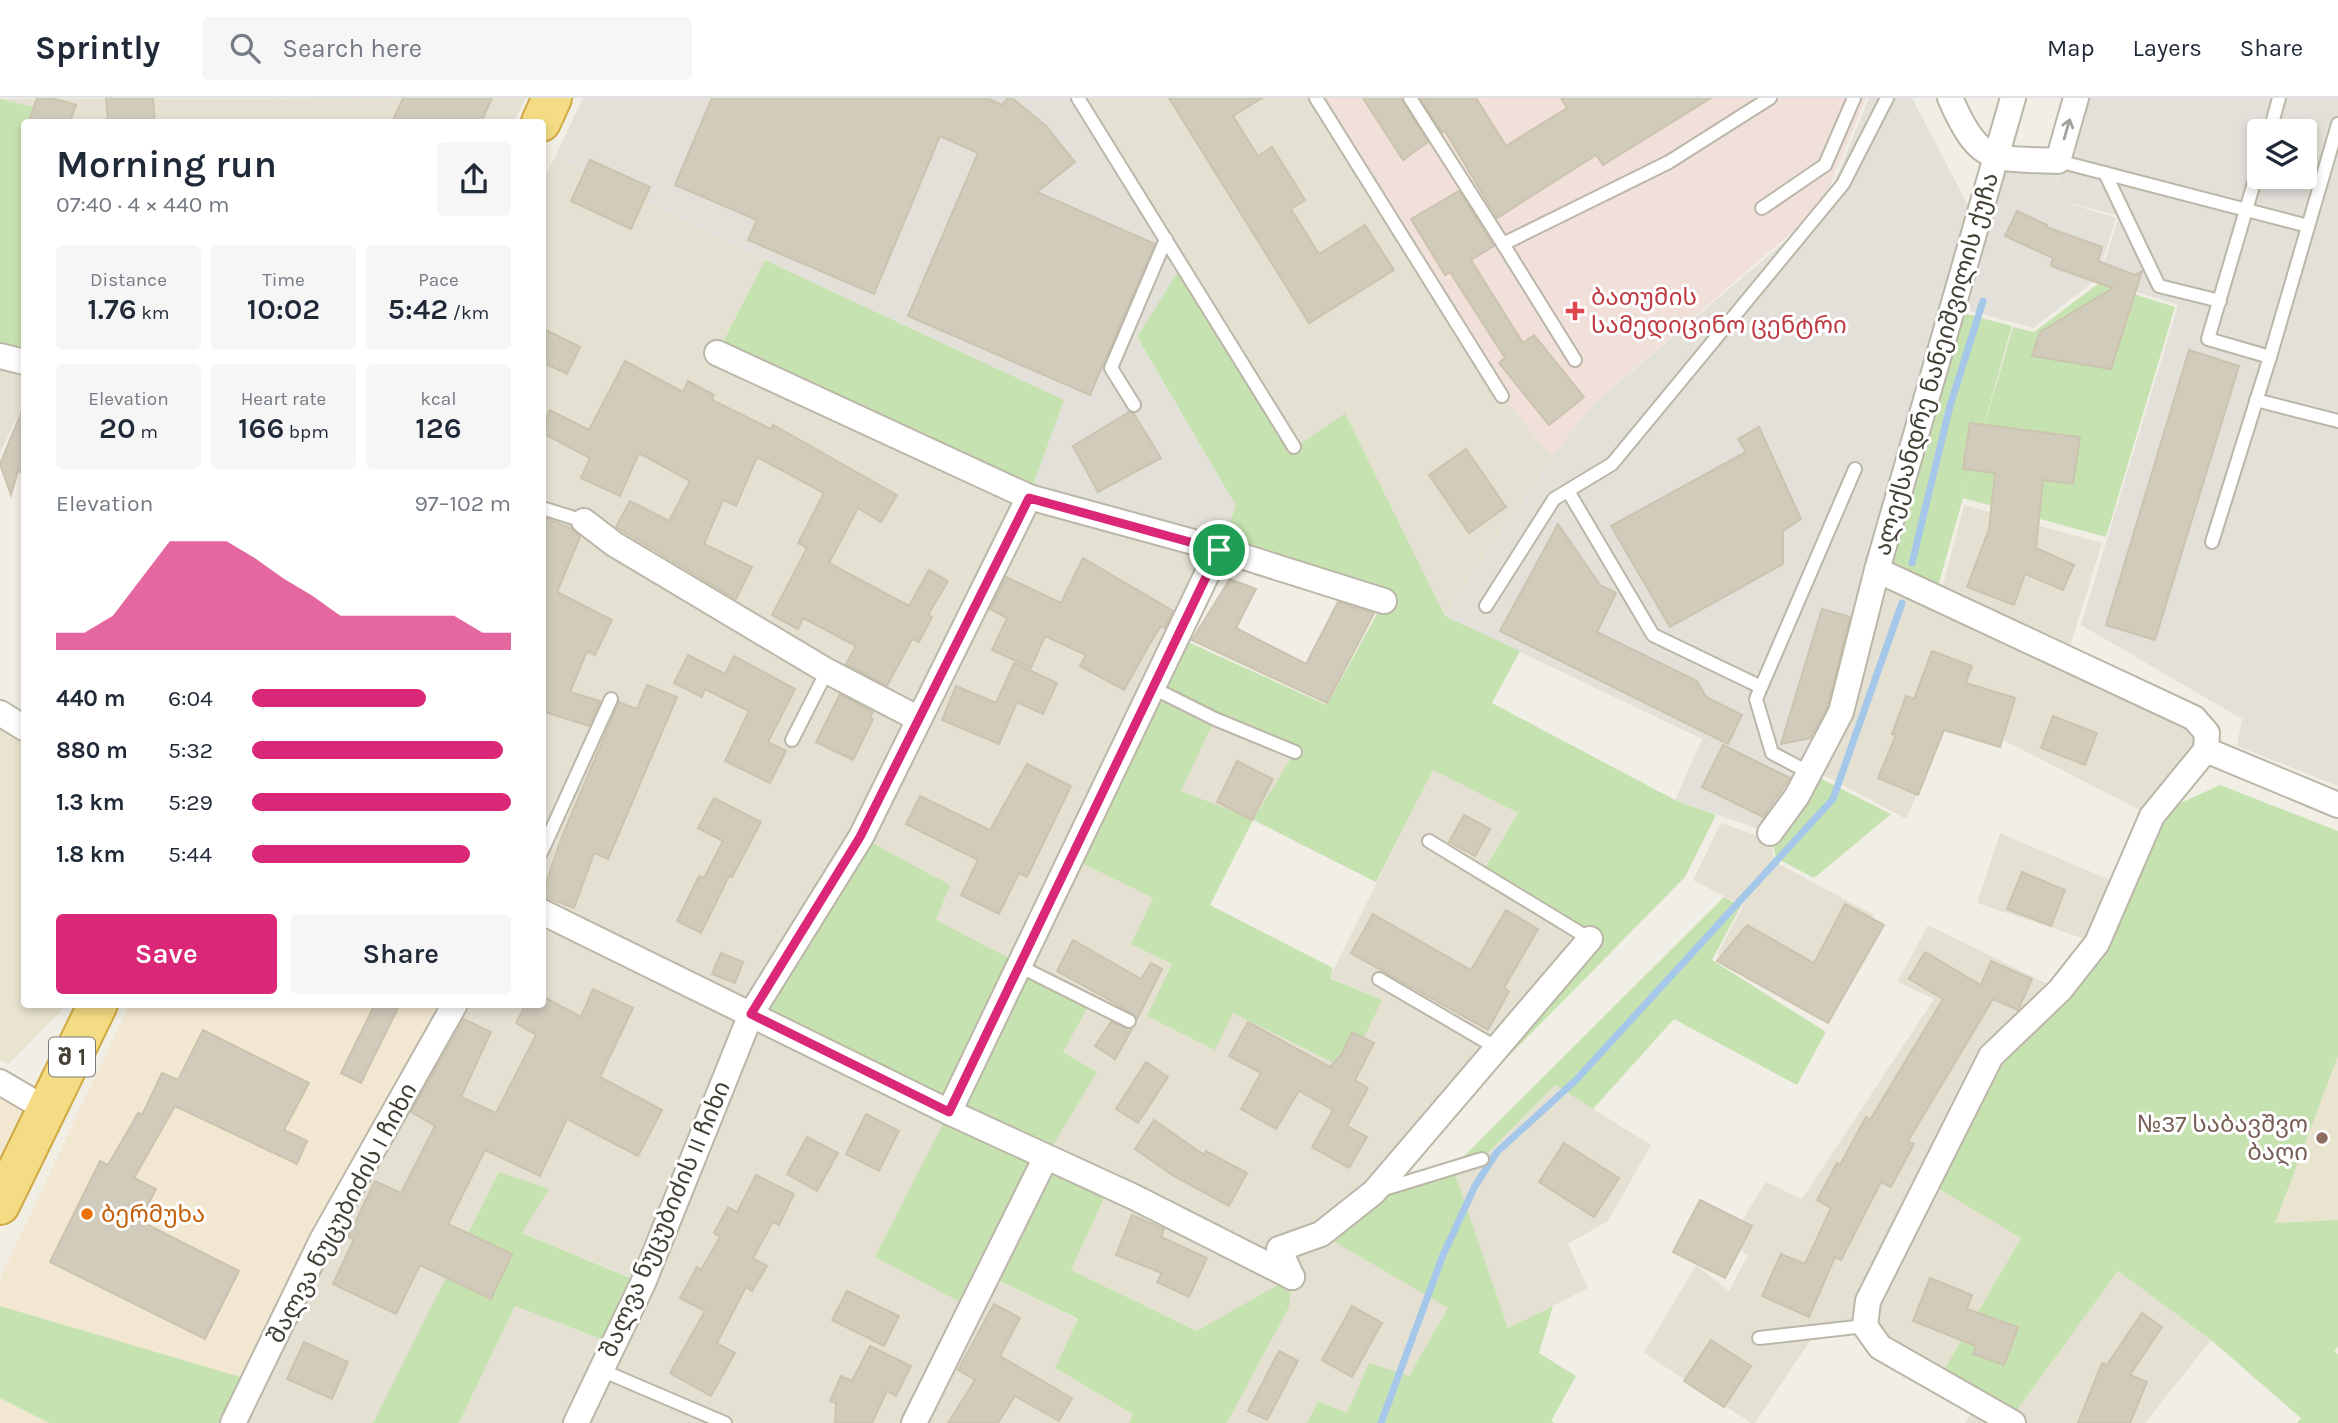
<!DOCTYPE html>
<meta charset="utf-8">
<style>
body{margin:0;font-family:Karla,"Noto Sans Georgian",sans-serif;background:#f6f6f7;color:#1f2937;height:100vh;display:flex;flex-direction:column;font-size:26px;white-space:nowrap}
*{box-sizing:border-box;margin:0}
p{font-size:23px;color:#747a83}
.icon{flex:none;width:38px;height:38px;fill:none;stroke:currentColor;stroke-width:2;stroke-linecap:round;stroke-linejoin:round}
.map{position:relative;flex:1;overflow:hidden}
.drawer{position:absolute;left:21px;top:21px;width:525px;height:889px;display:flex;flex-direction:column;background:#fff;border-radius:7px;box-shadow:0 4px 10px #0003}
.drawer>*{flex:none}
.fabs{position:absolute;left:2247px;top:21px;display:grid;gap:14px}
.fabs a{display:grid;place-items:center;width:70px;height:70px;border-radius:7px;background:#fff;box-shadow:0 4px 10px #0003;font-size:35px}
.pin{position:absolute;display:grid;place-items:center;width:60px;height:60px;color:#fff;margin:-30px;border:4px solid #fff;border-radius:50%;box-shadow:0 2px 7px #0007}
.round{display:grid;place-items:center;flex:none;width:74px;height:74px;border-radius:7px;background:#f6f6f7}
.overview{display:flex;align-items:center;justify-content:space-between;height:119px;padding:0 35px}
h1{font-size:38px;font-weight:600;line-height:52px}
.stats{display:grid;grid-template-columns:repeat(3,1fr);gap:10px;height:119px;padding:7px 35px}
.stats div{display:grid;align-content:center;border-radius:7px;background:#f6f6f7;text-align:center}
.stats b{font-size:30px;font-weight:600}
.stats small{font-size:19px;font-weight:400}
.stats p{font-size:19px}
.chart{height:196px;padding:14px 35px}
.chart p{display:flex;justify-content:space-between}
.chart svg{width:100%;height:126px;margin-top:7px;fill:#db2777;opacity:.7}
.button{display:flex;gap:14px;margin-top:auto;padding:14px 35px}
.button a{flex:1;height:80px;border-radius:7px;background:#db2777;color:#fff;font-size:28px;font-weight:600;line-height:80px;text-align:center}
.button a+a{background:#f6f6f7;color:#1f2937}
ul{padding:0 35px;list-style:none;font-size:23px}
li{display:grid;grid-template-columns:112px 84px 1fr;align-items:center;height:52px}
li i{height:18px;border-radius:9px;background:#db2777}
header{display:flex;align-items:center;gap:42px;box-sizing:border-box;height:98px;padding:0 35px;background:#fff;border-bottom:2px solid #e0e1e3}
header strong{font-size:33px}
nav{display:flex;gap:38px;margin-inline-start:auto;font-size:24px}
.search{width:490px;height:63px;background:#f6f6f7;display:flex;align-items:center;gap:18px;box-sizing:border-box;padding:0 24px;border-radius:7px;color:#747a83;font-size:26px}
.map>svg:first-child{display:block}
.residential{fill:#e4e1d3}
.commercial{fill:#f2e7d1}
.industrial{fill:#e3e0da;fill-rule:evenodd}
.education{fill:#e9e4d0}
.medical{fill:#f1dfd9}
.green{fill:#c7e2b1;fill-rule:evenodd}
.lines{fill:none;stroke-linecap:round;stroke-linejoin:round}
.stream{stroke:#a5c7e9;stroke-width:7}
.building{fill:#d1cbbb;stroke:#ccc3af;stroke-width:2}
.service-casing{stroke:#bbb7a8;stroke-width:16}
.minor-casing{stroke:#bbb7a8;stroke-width:28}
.trunk-casing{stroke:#d0a940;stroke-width:42}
.service{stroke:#fff;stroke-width:12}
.minor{stroke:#fff;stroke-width:24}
.trunk{stroke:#f4dc84;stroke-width:38}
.oneway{stroke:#a19f9a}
.route-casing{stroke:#fff;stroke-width:14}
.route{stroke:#db2777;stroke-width:9}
.health-dot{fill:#e0444e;stroke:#fff;stroke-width:2.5}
.education-dot{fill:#8d6e63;stroke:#fff;stroke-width:2.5}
.food-dot{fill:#e8710a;stroke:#fff;stroke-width:2.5}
.labels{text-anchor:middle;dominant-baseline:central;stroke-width:6;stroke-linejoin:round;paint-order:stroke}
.shield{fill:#fff;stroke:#7b7972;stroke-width:2}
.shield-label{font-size:23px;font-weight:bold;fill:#433f35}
.health-label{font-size:24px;fill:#be3a42;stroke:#fff;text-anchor:start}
.street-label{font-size:24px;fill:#433f35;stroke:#fff}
.education-label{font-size:24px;fill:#785e54;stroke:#fff;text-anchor:end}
.food-label{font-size:24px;fill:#c56008;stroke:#fff;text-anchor:start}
</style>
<header>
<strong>Sprintly</strong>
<div class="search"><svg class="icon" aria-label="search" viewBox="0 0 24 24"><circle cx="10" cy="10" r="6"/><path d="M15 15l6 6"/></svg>Search here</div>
<nav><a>Map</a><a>Layers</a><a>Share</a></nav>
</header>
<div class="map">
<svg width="2338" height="1325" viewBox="0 0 2338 1325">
<rect width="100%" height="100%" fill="#f1eee5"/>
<!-- residential -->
<g class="residential">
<path d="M526,0L514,24H57L59,15L0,1Z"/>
<path d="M1078,0H1316L1502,297L1552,359L1445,518L1345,315L1294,349Z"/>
<path d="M555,59L765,162L717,254L1029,399L1219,451L1071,760L1153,800L1172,866L1147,919L1233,915L1382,903L1330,879L1433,671L1518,715L1482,774L1590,841L1322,1136L1449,1209L1409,1278L1347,1315L1318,1303L1307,1325H1227L1288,1209L1197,1233L1071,1172L1110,1089L1046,1059L1097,974L1062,954L1019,868L935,822L861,739L949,1014L988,1177L1078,1222L1055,1270L1133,1316L1129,1325H459L515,1208L614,1246L643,1184L522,1135L500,1075L373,1325H233L455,907L542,906V83Z"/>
<path d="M0,258L24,264V305L0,355Z"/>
<path d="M1964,407L2102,445L2067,558L1940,498Z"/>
<path d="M1880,478L2191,623L2202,651L2148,716L1952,616L1906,721L1816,673Z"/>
<path d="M1215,621L1295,654L1253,722L1180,693Z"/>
<path d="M1721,725L1770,742L1775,764L1874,817L1821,922L1717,857L1743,808L1693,782Z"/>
<path d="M2000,735L2122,787L2097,845L1977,805Z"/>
<path d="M1928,827L2060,892L1927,1084L2021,1140L1938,1282L1865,1228L1816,1234L1755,1325H1751L1644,1255L1696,1167L1729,1193L1748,1157L1728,1145L1766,1084L1802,1101L1934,901L1897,884Z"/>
<path d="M1555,987L1651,1047L1608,1123L1568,1146L1588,1190L1508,1231L1452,1070L1482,1061Z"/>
<path d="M2118,1173L2211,1242L2145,1325H1965L1978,1305L2009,1323Z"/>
</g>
<!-- commercial -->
<g class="commercial">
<path d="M129,907H455L254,1283L0,1208V1181Z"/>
<path d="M0,991L24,1008L0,1057Z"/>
<path d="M0,1300L49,1325H0Z"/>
</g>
<!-- industrial -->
<g class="industrial">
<path d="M583,0H1078L1182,167L1137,240L1236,408L1219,451L1029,399L1064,302L765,162L555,59Z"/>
<path d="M1869,0H1912L1971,113L1841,614L1770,735L1675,702L1702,641L1445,518L1552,359L1592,307L1801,130L1831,93Z"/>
<path d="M2078,0H2338V688L2237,648L2242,621L2081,527L2178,207L2099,182L2119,118L2055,101L2116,120L2097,181L2033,230L1956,209L1996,65L2058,67L2057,91L2060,63ZM2259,33H2305V79H2259Z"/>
</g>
<!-- education -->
<g class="education">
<path d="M0,627L24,641V906L67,907L9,966L0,962Z"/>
<path d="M2338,958V1122L2274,1126Z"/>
</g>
<!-- medical -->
<path class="medical" d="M1316,0H1866L1828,92L1799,128L1592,307L1552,359L1502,297Z"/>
<!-- green -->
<g class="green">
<path d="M0,1L59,15L57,24H24V264L0,258Z"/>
<path d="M765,162L1064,302L1029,399L717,255Z"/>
<path d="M1182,167L1295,349L1345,315L1445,518L1520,553L1492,605L1675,702L1716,717L1685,779L1376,1093L1452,1070L1724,799L1741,808L1712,862L1826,934L1797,987L1674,921L1593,1011L1555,987L1482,1061L1453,1070L1508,1230L1553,1208L1539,1255L1576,1278L1551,1323L1555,1325H1307L1318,1303L1347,1315L1369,1265L1409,1278L1448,1210L1321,1136L1590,841L1482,775L1518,715L1433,672L1376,784L1253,722L1210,807L1333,870L1330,880L1382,902L1348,972L1233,915L1215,952L1147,918L1172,866L1131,846L1153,800L1071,760L1177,539L1327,607L1384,503L1219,451L1236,408L1137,239ZM1215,621L1295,654L1253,721L1181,693Z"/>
<path d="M2099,185L2175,209L2106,439L1963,400L2013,229L2034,234Z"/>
<path d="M1952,212L2012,228L1935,499L1877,472Z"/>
<path d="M1810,675L1891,716L1814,780L1776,760L1770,735Z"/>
<path d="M2220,687L2338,733V958L2275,1125L2338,1122V1249L2334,1253L2338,1256V1325H2297L2301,1320L2211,1242L2118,1173L2009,1323L1938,1282L2021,1140L1927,1084L1991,958L2060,892L2152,718Z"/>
<path d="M861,739L950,787L936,822L1091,903L1063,954L1097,974L1046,1059L1110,1088L1071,1172L1197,1233L1292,1179L1289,1209L1227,1325H1129L1133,1316L1055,1270L1078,1221L988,1177L971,1210L875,1159L949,1014L751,916Z"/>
<path d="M499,1074L549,1091L522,1135L643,1185L614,1246L515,1208L459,1325H373Z"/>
<path d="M0,1208L254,1283L233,1325H49L0,1300Z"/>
</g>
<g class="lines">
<!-- stream -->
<g class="stream">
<path d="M1912,465L1950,308L1983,203"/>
<path d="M1381,1325L1443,1157L1475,1088L1497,1054L1576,982L1833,701L1902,505"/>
</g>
</g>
<!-- building -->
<g class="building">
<path d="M37,0H52L76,7L70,24H29Z"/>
<path d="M106,0H153L155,24H108Z"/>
<path d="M403,0H492L481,24H392Z"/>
<path d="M712,0H987L1002,7L1008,0H1012L1046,28L1075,64L1037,94L1155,146L1090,297L908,218L978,55L940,38L874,196L748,142L757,122L675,87Z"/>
<path d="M1169,0H1262L1233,18L1258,58L1272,49L1305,102L1291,111L1319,156L1365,127L1394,172L1309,225Z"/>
<path d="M1363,0H1401L1428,44L1403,62Z"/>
<path d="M1420,0H1476L1506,48L1567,10L1561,0H1711L1603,67L1596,57L1497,120L1445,33L1442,34Z"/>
<path d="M590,62L650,89L631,131L571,103Z"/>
<path d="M1459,93L1494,148L1471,162L1523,245L1534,237L1584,299L1549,327L1499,265L1505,260L1450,174L1445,177L1411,121Z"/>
<path d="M2017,113L2047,127L2046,129L2102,149L2098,163L2135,177L2142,173L2111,271L2032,258L2040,234L2113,190L2051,168L2053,160L2005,138Z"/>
<path d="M542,230L580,249L567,276L542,264Z"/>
<path d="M2189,252L2239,268L2155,542L2106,527Z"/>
<path d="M625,263L683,294L688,283L714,297L712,302L771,331L773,327L897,397L881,424L858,410L829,465L909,508L929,472L948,483L928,517L932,519L919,544L912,541L887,588L846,566L856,548L803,520L798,531L772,517L807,450L798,445L824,395L757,359L736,408L723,402L704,446L752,469L736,501L616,429L630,403L669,423L690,383L639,355L620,398L581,380L590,360L542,335V328L550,312L589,332Z"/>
<path d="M24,308V375L18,373L11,397L0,366Z"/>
<path d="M1129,314L1134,316L1161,360L1098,394L1073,348Z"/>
<path d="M1970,325L2080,339L2073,386L2043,382L2036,450L2074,467L2063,492L2025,476L2014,507L1967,489L1989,431L1995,375L1963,371Z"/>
<path d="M1759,329L1801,421L1783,433V466L1670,529L1611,428L1746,354L1738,341Z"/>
<path d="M1466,351L1506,409L1469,435L1429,377Z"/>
<path d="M542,419L571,430L580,439L557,494L612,522L595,557L587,553L570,594L600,603L589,628L542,613Z"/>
<path d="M1558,426L1600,487L1616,495L1597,534L1697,583L1706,599L1742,617L1728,646L1500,533Z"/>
<path d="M1083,460L1173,513L1165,530L1161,528L1149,547L1124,592L1080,568L1086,557L1045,538L1031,570L992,552L1007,520L990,511L1006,479L1061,505Z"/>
<path d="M1230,481L1256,491L1236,530L1306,566L1338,504L1374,515L1327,605L1192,542Z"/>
<path d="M1822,511L1850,519L1827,609L1810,640L1781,646Z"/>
<path d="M1932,553L1972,568L1966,585L2015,600L2000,649L1944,632L1918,697L1878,680L1896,637L1892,636L1906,598L1914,601Z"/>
<path d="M688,557L725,576L734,558L795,591L768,644L786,653L770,685L725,663L749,613L705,591L702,599L674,585Z"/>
<path d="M1014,565L1057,585L1043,616L1017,604L999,646L942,622L956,588L996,605Z"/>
<path d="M647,587L677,599L608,761L594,755L574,810L542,798L561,741L619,604L637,611Z"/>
<path d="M840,596L873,614L870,619L873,621L853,662L816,644Z"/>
<path d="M2053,618L2097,635L2085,667L2041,650Z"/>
<path d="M1723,647L1790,680L1763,719L1702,689Z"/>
<path d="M1237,663L1273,681L1252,722L1217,704Z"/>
<path d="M1027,666L1071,688L1027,779L1019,775L999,816L961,797L978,762L906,726L920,698L990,732Z"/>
<path d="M714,700L761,724L732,779L729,778L701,835L677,823L699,778L704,780L723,743L698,730Z"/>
<path d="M1464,717L1490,731L1475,758L1449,744Z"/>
<path d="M2022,774L2065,792L2051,828L2007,811Z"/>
<path d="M1845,806L1884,827L1828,925L1717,863L1747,827L1814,865Z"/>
<path d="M1506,812L1538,831L1504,890L1509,893L1488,932L1351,855L1373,816L1471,872Z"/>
<path d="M1073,842L1141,881L1151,865L1162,871L1137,921L1117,906L1057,873Z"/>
<path d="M1925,854L1981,887L1991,863L2032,881L2018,912L1993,901L1908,1043L1914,1046L1891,1089L1881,1084L1841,1162L1835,1159L1809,1219L1762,1198L1781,1156L1805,1166L1831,1110L1817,1102L1837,1065L1840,1067L1866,1019L1870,1022L1943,901L1909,881Z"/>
<path d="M721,855L743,864L735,885L712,876Z"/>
<path d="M593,891L633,910L600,979L662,1012L638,1058L567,1021L540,1078L485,1052L448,1126L512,1156L491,1201L420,1167L396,1216L333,1186L354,1141L348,1139L375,1083L401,1095L435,1028L411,1014L464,921L491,934L461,999L496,1015L536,937L516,925L526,906H542V898L581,919Z"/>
<path d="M375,906H400L361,985L341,975Z"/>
<path d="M1111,924L1132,931L1115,961L1095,948Z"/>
<path d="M1248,924L1330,969L1342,956L1352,934L1374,945L1355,982L1368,990L1347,1028L1367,1039L1349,1070L1312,1049L1333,1012L1299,993L1276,1031L1241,1011L1261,975L1229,958Z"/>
<path d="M203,932L309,985L284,1032L307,1043L297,1066L175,1008L134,1080L156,1091L140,1123L239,1173L205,1241L50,1164L100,1063L108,1067L138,1015L142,1017L162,975L178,982Z"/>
<path d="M1146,964L1168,979L1138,1025L1116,1011Z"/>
<path d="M866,1016L899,1033L879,1073L846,1056Z"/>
<path d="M1154,1022L1204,1057L1206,1053L1247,1075L1229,1108L1172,1077L1135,1051Z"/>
<path d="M807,1039L838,1055L817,1093L787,1076Z"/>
<path d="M1564,1045L1619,1080L1594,1119L1539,1084Z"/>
<path d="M756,1077L794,1096L779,1127L773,1124L753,1160L767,1168L752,1193L746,1189L717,1245L735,1255L711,1298L670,1275L705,1213L680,1200L697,1169L701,1172L720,1139L714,1135L728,1109L737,1114Z"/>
<path d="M1700,1102L1752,1128L1725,1180L1673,1154Z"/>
<path d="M1132,1117L1164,1131L1161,1139L1207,1160L1189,1199L1157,1184L1162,1175L1116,1157Z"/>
<path d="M1930,1180L1972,1197L1967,1211L2018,1229L2004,1267L1973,1256L1976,1248L1913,1223Z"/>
<path d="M847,1193L899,1218L884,1248L832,1222Z"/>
<path d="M994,1206L1020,1220L1000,1258L1072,1300L1059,1323L1015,1298L998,1325H948L975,1282L958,1272Z"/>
<path d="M1352,1208L1382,1225L1352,1279L1322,1262Z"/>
<path d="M2142,1215L2162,1229L2130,1277L2147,1284L2130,1325H2078L2102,1265L2107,1267Z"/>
<path d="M1711,1242L1751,1268L1724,1309L1684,1283Z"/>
<path d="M304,1244L348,1264L332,1301L287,1281Z"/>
<path d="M870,1248L911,1268L896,1298L887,1293L872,1325H835L836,1305L830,1303L841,1278L852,1283Z"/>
<path d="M1279,1253L1298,1263L1267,1322L1248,1313Z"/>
</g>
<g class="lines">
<!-- service casing -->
<g class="service-casing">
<g id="service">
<path d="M1078,0L1294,349"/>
<path d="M1316,0L1502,298"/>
<path d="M1410,0L1503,146L1669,64L1770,0"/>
<path d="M2270,33L2279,0"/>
<path d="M2058,63L2308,128"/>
<path d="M2259,68L2208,241L2270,259L2338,26"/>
<path d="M2105,75L2159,188L2220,203"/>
<path d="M1762,110L1825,67L1854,0"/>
<path d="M1503,146L1575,262"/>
<path d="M2256,302L2338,323"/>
<path d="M1134,307L1111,270L1166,141"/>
<path d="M1568,393L1653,537L1761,589"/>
<path d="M542,410L584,423"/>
<path d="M2212,444L2270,259"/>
<path d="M1486,508L1554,401L1612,366L1843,86L1887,0"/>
<path d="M1153,590L1215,621L1295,654"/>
<path d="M792,642L827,573"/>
<path d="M1810,675L1772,655L1756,601L1855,371"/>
<path d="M1429,743L1590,841"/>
<path d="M542,753L611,601"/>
<path d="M1019,868L1129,923"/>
<path d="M1379,881L1497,950"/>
<path d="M1381,1092L1482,1061"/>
<path d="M1759,1240L1865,1228"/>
<path d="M601,1272L725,1325"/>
</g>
</g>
<!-- minor casing -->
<g class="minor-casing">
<g id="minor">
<path d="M1950,0C1980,67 1990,60 2058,63L2076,0"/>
<path d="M717,255L1029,399L1219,451L1384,503"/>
<path d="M0,258L24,264"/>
<path d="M584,423L614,446L827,573L919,621"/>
<path d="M1877,472L2194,620L2207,635L2206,652L2152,718L2097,845L2060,892L1991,958L1868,1203L1865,1228L1880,1249L2013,1325"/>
<path d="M0,615L24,630"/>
<path d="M2206,652L2338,707"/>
<path d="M1770,735L1797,698L1841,614L1877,472L2013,0"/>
<path d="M542,814L949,1014L1134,1099L1292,1179"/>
<path d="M0,984L46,1011"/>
<path d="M949,1014L1219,451"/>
<path d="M1292,1179L1279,1151L1321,1136L1374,1094L1590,841"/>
<path d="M233,1325L322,1142L455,906"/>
<path d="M576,1325L643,1185L751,916L861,739L1029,399"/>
<path d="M914,1325L1046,1059"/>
</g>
</g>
<!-- trunk casing -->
<g class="trunk-casing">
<g id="trunk">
<path d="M541,24L552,0"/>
<path d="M0,1107L98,906"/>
</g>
</g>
<!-- service -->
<use href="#service" class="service"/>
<!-- minor -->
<use href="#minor" class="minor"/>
<!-- trunk -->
<use href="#trunk" class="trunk"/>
</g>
<!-- one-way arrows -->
<defs><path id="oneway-shaft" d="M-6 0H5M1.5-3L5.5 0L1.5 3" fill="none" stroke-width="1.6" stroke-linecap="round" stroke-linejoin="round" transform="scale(1.75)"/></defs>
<use class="oneway" href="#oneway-shaft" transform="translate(2067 31) rotate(-74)"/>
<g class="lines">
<!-- route casing -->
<g class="route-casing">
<path id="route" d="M1029,400L1219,452L949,1014L751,916L860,739Z"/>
</g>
<!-- route -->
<use href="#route" class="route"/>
</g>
<!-- markers -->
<path class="health-dot" d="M1571.5 202.5h7v7h7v7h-7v7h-7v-7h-7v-7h7z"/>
<circle class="education-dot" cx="2322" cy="1040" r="7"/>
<circle class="food-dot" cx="87" cy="1116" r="7"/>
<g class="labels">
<!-- shield labels -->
<rect class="shield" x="49" y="939.5" width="46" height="39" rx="5"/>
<g class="shield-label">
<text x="72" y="959">შ 1</text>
</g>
<!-- health labels -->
<g class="health-label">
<text x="1591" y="199">ბათუმის<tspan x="1591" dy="28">სამედიცინო ცენტრი</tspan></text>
</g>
<!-- street labels -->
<g class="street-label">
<text transform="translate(1936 266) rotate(-74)">ალექსანდრე ნანეიშვილის ქუჩა</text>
<text transform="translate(342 1115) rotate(-62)">შალვა ნუცუბიძის I ჩიხი</text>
<text transform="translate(665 1121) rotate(-67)">შალვა ნუცუბიძის II ჩიხი</text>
</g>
<!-- education labels -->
<g class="education-label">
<text x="2308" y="1026">№37 საბავშვო<tspan x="2308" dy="28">ბაღი</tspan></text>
</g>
<!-- food labels -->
<g class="food-label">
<text x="101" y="1116">ბერმუხა</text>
</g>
</g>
</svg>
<div class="fabs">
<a><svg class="icon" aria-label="layers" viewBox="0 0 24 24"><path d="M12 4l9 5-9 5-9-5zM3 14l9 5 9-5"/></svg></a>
</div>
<div class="pin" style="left:1219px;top:452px;background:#1e9e55"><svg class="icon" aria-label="arrive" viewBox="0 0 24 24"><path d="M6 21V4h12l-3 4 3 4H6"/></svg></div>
<section class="drawer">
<div class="overview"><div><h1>Morning run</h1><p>07:40 · 4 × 440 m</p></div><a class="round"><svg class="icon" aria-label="share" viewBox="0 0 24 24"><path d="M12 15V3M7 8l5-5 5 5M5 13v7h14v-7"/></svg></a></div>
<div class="stats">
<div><p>Distance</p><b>1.76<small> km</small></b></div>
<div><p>Time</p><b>10:02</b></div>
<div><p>Pace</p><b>5:42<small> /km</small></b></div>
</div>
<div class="stats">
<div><p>Elevation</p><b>20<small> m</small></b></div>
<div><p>Heart rate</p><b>166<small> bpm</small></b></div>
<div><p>kcal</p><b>126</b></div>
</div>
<div class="chart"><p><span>Elevation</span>97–102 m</p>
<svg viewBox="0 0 160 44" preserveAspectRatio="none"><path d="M0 44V38L10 38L20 32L30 19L40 6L50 6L60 6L70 12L80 19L90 25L100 32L110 32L120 32L130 32L140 32L150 38L160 38V44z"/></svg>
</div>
<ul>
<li><b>440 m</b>6:04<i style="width:67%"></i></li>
<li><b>880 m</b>5:32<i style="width:97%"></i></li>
<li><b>1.3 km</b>5:29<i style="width:100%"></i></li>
<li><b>1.8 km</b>5:44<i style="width:84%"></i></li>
</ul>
<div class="button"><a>Save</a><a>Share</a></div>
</section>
</div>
